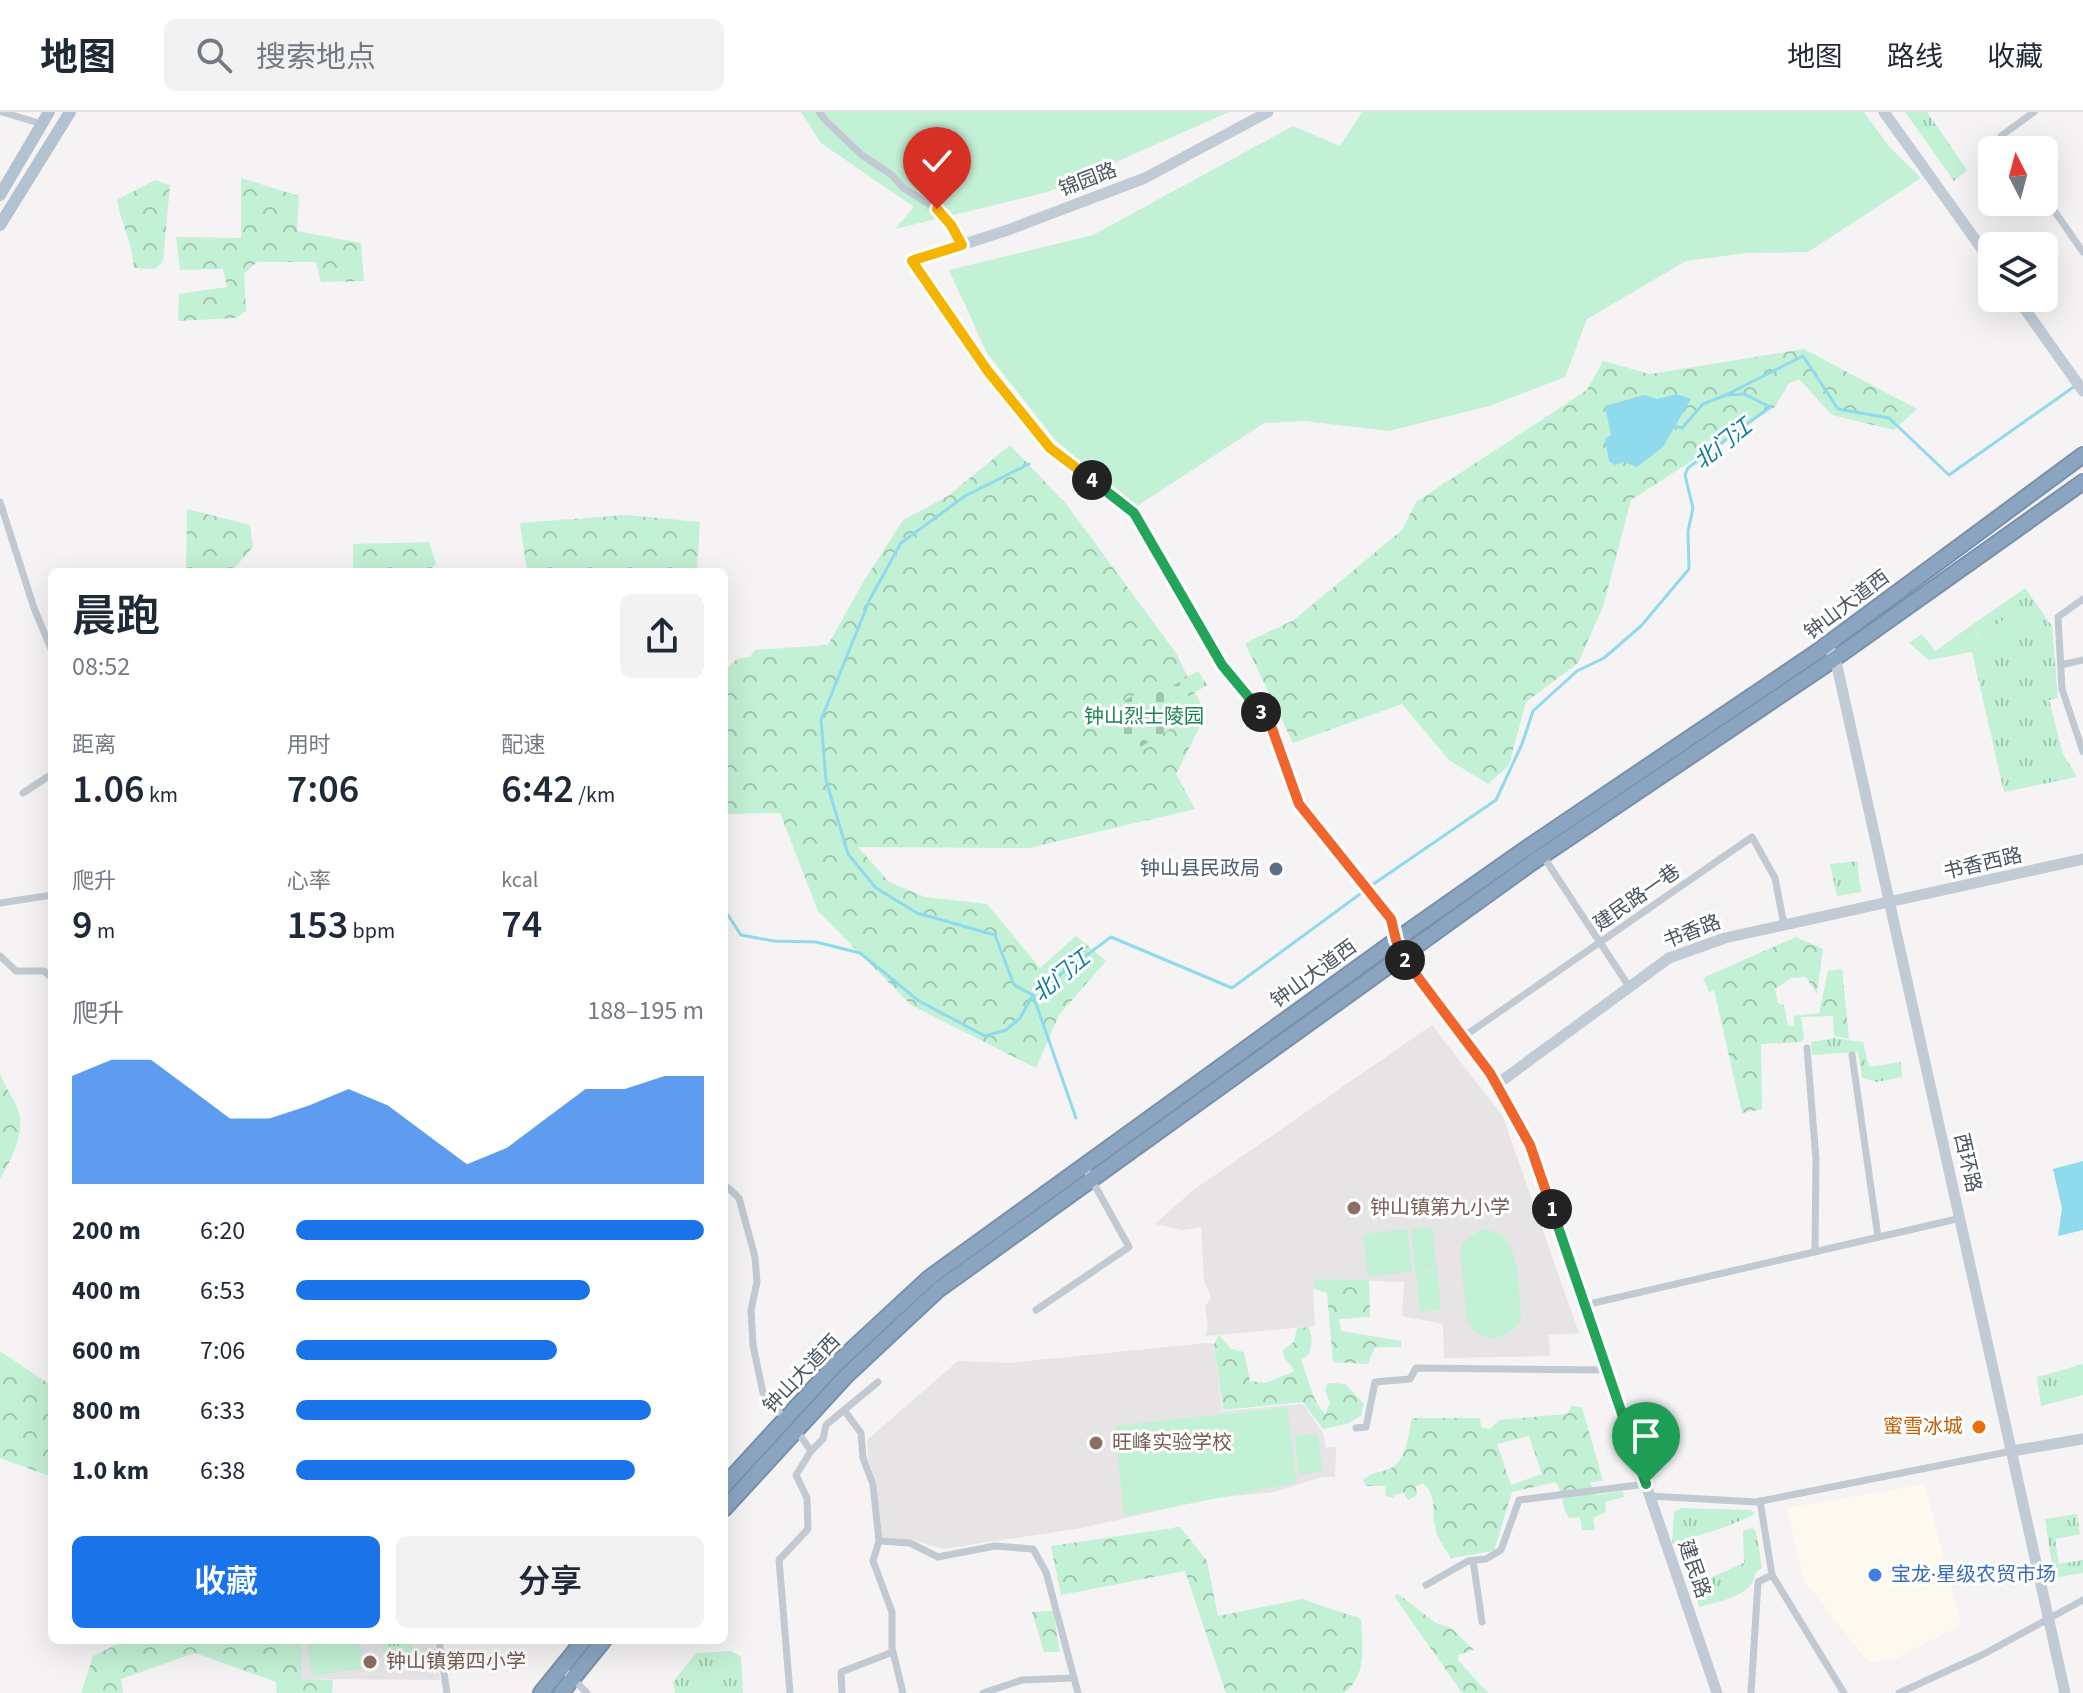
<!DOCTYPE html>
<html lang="zh">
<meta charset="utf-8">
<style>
body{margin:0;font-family:"Source Sans 3","Noto Sans SC",sans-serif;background:#f2f2f3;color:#1f2937;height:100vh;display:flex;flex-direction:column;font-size:30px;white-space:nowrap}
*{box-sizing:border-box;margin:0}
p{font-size:26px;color:#747a83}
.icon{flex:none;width:44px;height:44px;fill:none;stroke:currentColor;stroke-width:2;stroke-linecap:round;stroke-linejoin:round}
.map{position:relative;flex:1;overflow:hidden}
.drawer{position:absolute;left:48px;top:456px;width:680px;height:1076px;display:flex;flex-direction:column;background:#fff;border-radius:12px;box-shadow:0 8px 32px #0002}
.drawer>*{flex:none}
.needle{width:52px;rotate:354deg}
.fabs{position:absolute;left:1978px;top:24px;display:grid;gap:16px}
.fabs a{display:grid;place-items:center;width:80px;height:80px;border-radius:12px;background:#fff;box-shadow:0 8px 32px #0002;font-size:40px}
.pin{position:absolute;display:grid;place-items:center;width:68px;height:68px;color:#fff;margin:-82px -34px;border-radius:50% 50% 50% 0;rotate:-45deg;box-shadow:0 0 8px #0007}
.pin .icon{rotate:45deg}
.km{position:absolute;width:40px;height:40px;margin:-20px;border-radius:50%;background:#222;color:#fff;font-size:22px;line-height:40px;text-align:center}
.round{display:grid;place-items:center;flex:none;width:84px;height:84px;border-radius:12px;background:#f2f2f3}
.headline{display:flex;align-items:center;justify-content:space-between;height:136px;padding:0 24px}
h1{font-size:44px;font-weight:600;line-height:60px}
.metrics{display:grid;grid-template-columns:repeat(3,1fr);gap:12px;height:136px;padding:8px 24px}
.metrics div{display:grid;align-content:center}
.metrics b{font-size:40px;font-weight:600}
.metrics small{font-size:22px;font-weight:400}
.metrics p{font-size:22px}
.chart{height:224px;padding:16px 24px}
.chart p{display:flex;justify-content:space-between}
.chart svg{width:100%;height:144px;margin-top:8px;fill:#1a73e8;opacity:.7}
.button{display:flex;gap:16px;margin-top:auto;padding:16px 24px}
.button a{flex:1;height:92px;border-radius:12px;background:#1a73e8;color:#fff;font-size:32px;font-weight:600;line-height:92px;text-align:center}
.button a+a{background:#f2f2f3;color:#1f2937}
ul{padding:0 24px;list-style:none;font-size:26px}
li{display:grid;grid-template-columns:128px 96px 1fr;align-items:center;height:60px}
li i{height:20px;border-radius:10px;background:#1a73e8}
header{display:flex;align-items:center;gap:48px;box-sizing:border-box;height:112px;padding:0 40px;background:#fff;border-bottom:2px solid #e0e1e3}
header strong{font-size:38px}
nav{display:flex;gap:44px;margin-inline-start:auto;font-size:28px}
.search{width:560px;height:72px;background:#f2f2f3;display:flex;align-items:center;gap:20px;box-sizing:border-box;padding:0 28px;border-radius:12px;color:#747a83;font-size:30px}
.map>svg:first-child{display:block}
.commercial{fill:#fdf9ef}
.education{fill:#e6e4e5}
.grass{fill:url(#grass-tufts)}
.forest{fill:url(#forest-crowns);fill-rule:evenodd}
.cemetery{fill:url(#cemetery-stones)}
.park{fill:#c3f1d5}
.water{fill:#90daee}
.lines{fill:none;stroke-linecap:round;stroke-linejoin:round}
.stream{stroke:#90daee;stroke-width:3}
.highway-casing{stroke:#7690ad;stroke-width:18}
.street{stroke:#c1cad2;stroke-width:7}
.secondary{stroke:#c1cbd6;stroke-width:11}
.primary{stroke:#b3c2d1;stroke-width:12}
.highway{stroke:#8ba5c1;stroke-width:14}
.split-1-casing{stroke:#fff;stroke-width:16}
.split-2-casing{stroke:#fff;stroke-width:16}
.split-3-casing{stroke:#fff;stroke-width:16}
.split-4-casing{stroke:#fff;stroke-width:16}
.split-5-casing{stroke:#fff;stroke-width:16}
.split-6-casing{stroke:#fff;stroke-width:16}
.split-1{stroke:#22a559;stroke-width:10}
.split-2{stroke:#f0652b;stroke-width:10}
.split-3{stroke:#f0652b;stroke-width:10}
.split-4{stroke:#22a559;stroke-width:10}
.split-5{stroke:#f5b400;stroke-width:10}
.split-6{stroke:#f5b400;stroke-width:10}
.service-dot{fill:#5c6f8a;stroke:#fff;stroke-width:3}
.education-dot{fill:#8d6e63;stroke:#fff;stroke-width:3}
.food-dot{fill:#e8710a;stroke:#fff;stroke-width:3}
.shop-dot{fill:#3f7fe0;stroke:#fff;stroke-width:3}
.labels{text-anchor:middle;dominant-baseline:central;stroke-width:6;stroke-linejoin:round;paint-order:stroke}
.street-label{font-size:20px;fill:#4a5661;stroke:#fff}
.park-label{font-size:20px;fill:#17864f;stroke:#fff}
.service-label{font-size:20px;fill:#4e5e75;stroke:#fff;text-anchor:end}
.education-label{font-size:20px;fill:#785e54;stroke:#fff;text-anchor:start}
.food-label{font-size:20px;fill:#c56008;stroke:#fff;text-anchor:end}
.shop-label{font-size:20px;fill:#366cbe;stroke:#fff;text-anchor:start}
.water-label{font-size:22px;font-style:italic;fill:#0c7c9b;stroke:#fff}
</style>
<header>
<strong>地图</strong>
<div class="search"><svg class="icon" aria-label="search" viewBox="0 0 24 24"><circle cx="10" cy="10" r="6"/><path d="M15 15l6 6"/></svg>搜索地点</div>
<nav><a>地图</a><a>路线</a><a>收藏</a></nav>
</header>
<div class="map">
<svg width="2083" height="1581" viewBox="0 0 2083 1581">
<defs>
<pattern id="grass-tufts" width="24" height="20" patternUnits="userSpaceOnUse" patternTransform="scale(2)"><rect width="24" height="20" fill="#c3f1d5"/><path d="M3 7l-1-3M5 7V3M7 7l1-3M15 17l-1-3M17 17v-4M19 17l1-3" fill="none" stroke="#a0c6b0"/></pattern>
<pattern id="forest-crowns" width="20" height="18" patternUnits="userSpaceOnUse" patternTransform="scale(2)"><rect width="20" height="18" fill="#c3f1d5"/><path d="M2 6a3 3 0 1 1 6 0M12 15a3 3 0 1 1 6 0" fill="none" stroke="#a0c6b0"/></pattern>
<pattern id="cemetery-stones" width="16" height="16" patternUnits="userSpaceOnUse" patternTransform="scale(2)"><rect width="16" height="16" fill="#c3f1d5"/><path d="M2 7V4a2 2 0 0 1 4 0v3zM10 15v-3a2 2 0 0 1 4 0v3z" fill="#a0c6b0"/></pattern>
</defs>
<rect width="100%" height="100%" fill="#f5f3f3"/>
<!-- commercial -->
<path class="commercial" d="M1925,1372L1961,1513L1894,1548L1868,1550L1804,1469L1786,1396Z"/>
<!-- education -->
<g class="education">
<path d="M1432,913L1503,1005L1579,1221L1549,1223L1550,1244L1444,1246L1443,1212L1402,1204L1404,1170L1317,1167L1313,1176L1315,1214L1205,1224L1208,1214L1205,1194L1211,1186L1204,1168L1201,1115L1183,1118L1155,1112L1192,1079Z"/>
<path d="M1207,1231L1214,1232L1222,1299L1303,1292L1323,1321L1326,1336L1336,1335L1335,1365H1322L1274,1380L1214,1386L1082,1416L942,1437L913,1428L882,1427L877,1371L868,1347L867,1328L958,1249L1009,1251Z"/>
<path d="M298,1528H435L440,1568L301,1567L302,1532Z"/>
</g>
<!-- grass -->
<g class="grass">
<path d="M1905,0H1927L1967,58L1954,69Z"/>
<path d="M2025,476L2052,514L2058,586L2049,588L2063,642L2077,665L2004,680L1978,566C2005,554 1982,530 1972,513Z"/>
<path d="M1857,749L1861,780L1837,784L1830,752Z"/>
<path d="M1834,926L1863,930L1869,955L1901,950L1902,965L1877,970L1862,966L1858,940L1812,943L1811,930Z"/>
<path d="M2083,1252V1283L2041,1294L2037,1265Z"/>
<path d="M1681,1396L1751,1398L1755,1402L1728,1414L1672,1432L1674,1400Z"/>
<path d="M2077,1402L2080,1422L2055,1427L2059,1452L2083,1448V1461L2054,1466L2045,1407Z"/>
<path d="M1753,1416L1756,1420L1762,1456L1755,1461C1754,1485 1718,1489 1699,1495L1692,1474L1744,1451L1743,1419Z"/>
<path d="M382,1528H411L414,1542L437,1539L435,1547L419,1552L385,1547Z"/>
<path d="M731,1539L741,1545L743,1581H675L673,1570L696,1541Z"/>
</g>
<!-- forest -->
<g class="forest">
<path d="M241,66L299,84L297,119L361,131L364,169L321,170L316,150H257L244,162L246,199L236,206L178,209L179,182L227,175L223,157L180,158L176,125L241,126Z"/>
<path d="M155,68L170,73L163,150L155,157L134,156C133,131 121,112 117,88Z"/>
<path d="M1804,237L1917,297L1894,318L1832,303L1799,267L1788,272L1775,295L1631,388L1603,495L1578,551L1526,590L1509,653L1488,672L1449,648L1402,592L1293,631L1245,531L1294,508L1402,418L1416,390L1587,278L1603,249L1650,262Z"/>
<path d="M1010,333L1067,393L1176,541L1206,603L1176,662L1195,697L1029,736L858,735L889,770L925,785L987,792L1040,856L1076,824L1106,849L1059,903L1036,956L911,893L818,799L780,701L724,702V559L737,547L750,545L755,538L828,533L862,472L903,408L948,384Z"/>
<path d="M187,397L250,413L253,435L231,460H186Z"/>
<path d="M627,403L700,410L697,460H527L520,411Z"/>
<path d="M429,430L436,452L427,460H353V432Z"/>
<path d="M1796,825L1823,837L1817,882L1806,865L1791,866L1775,877L1778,891L1784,893L1788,914H1794V904L1819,901L1828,859L1842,857L1849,927L1834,924L1833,904L1801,905L1804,927L1800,930L1761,932L1762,997L1742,1001L1714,878L1709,880L1703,866Z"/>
<path d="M0,961C4,975 16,988 19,1001C24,1025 11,1047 0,1067Z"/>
<path d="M1316,1167L1369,1168L1370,1205L1339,1207L1341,1219L1401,1229V1235H1375L1368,1252L1333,1250L1327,1181L1313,1176Z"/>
<path d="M1309,1215L1312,1229L1309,1242L1301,1248C1309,1267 1311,1287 1325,1302L1330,1291L1325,1278L1328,1271L1345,1272L1364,1292L1361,1304L1347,1312L1323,1317L1303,1290L1223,1298L1214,1232L1219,1223L1231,1237L1244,1240L1250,1269L1265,1271L1295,1259L1284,1245L1283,1238L1294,1230L1297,1216Z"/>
<path d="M0,1239L52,1274V1365L0,1346Z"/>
<path d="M1572,1294L1582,1295L1603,1369L1590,1370L1596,1383L1623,1379L1624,1385L1605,1390L1606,1400L1593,1406L1595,1418H1582L1580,1405L1569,1406C1561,1394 1564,1383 1556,1370L1512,1380L1494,1439L1451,1446C1446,1438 1440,1430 1437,1422C1430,1404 1439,1385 1423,1371L1416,1374L1417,1383L1408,1388L1404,1381L1393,1383L1394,1386L1386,1384L1385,1374H1366L1363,1368C1372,1360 1377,1361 1387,1358C1407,1351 1408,1323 1412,1306H1480L1481,1315L1490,1317L1499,1308L1567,1302ZM1529,1324L1542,1362L1511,1373L1497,1332Z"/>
<path d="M1180,1415L1207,1449L1218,1504L1302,1487L1361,1507C1362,1533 1368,1563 1344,1581H1226L1185,1459L1061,1483L1051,1434Z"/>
<path d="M1398,1482L1436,1511L1451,1516L1474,1538L1458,1543L1459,1549L1488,1581H1462L1394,1484Z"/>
<path d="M1053,1499L1060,1540H1044L1032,1500Z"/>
<path d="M126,1528H298L302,1532L301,1567L333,1568L332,1581H277L276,1570L195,1541L121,1567L123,1581H81L93,1544Z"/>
</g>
<!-- cemetery -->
<path class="cemetery" d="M1198,559L1207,573L1171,595L1181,611L1132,640L1108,599L1157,569L1164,579Z"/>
<!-- park -->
<g class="park">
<path d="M801,0H1229L1048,80L895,117L914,95L821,31Z"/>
<path d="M1362,0H1864L1888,33L1921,66L1808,140L1747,141L1686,149L1587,207L1565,265L1489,294L1389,319L1304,309L1264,311L1136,395L1056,329L987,241L949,158L1093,123L1293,14L1340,34Z"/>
<path d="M2009,504L2022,526L1992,544C1991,557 1990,561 1978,566L1972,540L1929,548L1909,531L1922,522L1935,539L1972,513L1979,525Z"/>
<path d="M1432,1115L1437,1157L1415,1160L1411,1117Z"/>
<path d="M1407,1117L1412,1159L1368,1165L1363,1122Z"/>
<path d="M1479,1118C1524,1114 1517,1175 1521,1207C1508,1229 1480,1234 1467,1209L1460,1142L1463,1131Z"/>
<path d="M1437,1158L1441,1197L1420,1200L1416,1161Z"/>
<path d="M1287,1295L1297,1371L1124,1404L1115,1314Z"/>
<path d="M1318,1322L1322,1360L1299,1362L1295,1324Z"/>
<path d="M325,1528H359L364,1556L312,1564L307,1531Z"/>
</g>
<!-- water -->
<g class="water">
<path d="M1677,282L1691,287L1663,335L1637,355L1623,350L1615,353L1609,349L1605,327L1611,323L1605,294L1644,283L1657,287Z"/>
<path d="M2083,1049V1118L2058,1124L2062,1096L2053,1057Z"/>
</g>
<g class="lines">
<!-- stream -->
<g class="stream">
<path d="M1675,314L1682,316L1703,292L1726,283"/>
<path d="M1029,352L965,384L901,431L870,487L821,608L826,668L848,742L876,776L917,801L995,823L1014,873L1033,883L1076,1006"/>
<path d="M1372,773L1496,688L1522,632L1533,599L1577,559L1604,546L1641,514L1689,457L1688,419L1693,396L1685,363L1688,356L1770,295L1744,282L1726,283L1803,244L1838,297L1889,306L1949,363L2075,274"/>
<path d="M724,797L741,823L774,829L816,830L860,841L919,889L985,924L1006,918L1020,906L1033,883L1111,825L1232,876L1360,782"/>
</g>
<!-- highway casing -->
<g class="highway-casing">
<g id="highway">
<path d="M724,1374L835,1253L929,1166L1396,828L1524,738L1817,540L2083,343"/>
<path d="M724,1397L846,1264L938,1178L1533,750L1827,552L2083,370"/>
<path d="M541,1581L584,1528"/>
<path d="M561,1581L604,1528"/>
</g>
</g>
<!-- street -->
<g class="street">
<path d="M2,0L42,12"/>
<path d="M819,0L827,10L863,44L892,63L903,76L937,97L951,113L962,133"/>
<path d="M2011,38L2001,24L2034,0"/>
<path d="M2044,84L2083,140"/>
<path d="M912,149L987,258L1050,336L1134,401L1222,553L1270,611L1299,692L1391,807L1396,828"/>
<path d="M0,390L34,496L52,539"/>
<path d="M2083,487L2058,505L2062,577L2083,640"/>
<path d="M2061,553L2083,548"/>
<path d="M23,681L52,662"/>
<path d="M1543,744L1630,876"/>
<path d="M0,791L52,783"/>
<path d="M0,844L16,859H44L52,866"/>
<path d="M1463,925L1752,725L1775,766L1784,813"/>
<path d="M1807,936L1816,1047L1815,1140"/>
<path d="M1852,943L1878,1125"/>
<path d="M724,1072L739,1086L755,1145L757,1170L751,1198L753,1233L763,1281L785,1307"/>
<path d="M1585,1193L1961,1106"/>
<path d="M1036,1198L1129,1135L1084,1054"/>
<path d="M844,1298L861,1321L863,1346L873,1372L879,1429L910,1431L938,1445L995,1434L1033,1437L1046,1460L1078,1581"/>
<path d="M1356,1316L1366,1315L1375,1270L1410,1267L1416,1256L1607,1258"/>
<path d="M811,1339L823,1327L826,1313L878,1270"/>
<path d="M1650,1384L1756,1390L2012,1339"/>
<path d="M1760,1389L1772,1463L1844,1581"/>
<path d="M879,1429L873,1449L892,1500V1536L903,1581"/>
<path d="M1473,1448L1482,1510"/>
<path d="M1426,1473L1468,1449L1486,1447L1501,1438L1519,1388L1646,1372"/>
<path d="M439,1528L447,1581"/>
<path d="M562,1556L587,1581"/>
<path d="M790,1581L779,1448L808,1417L807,1386L796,1363L811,1339L797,1319"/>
<path d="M842,1581L841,1560L893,1540"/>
<path d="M983,1581L1022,1568L1074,1566"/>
<path d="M1751,1581L1758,1470L1772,1463"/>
<path d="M1899,1581L1982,1543L2083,1488"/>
</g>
<!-- secondary -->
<g class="secondary">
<path d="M1884,0L1992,151"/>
<path d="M912,149L1008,118L1145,66L1268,0"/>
<path d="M2017,186L2083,279"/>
<path d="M1826,533L1835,545L2065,1581"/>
<path d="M1396,828L1402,844L1490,961L1530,1033L1717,1581"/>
<path d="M1496,973L1669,846L1725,826L2083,747"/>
<path d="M2012,1339L2083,1327"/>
</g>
<!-- primary -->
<g class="primary">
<path d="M0,83L49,0"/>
<path d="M0,113L70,0"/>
</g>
<!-- highway -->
<use href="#highway" class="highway"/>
</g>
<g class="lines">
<!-- split-1 casing -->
<g class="split-1-casing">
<path id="split-1" d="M1552,1097L1646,1372"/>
</g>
<!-- split-2 casing -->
<g class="split-2-casing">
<path id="split-2" d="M1405,848L1490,961L1530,1033L1552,1097"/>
</g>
<!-- split-3 casing -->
<g class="split-3-casing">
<path id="split-3" d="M1261,600L1270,611L1299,692L1391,807L1396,828L1405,848"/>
</g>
<!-- split-4 casing -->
<g class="split-4-casing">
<path id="split-4" d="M1092,368L1134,401L1222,553L1261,600"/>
</g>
<!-- split-5 casing -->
<g class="split-5-casing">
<path id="split-5" d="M917,147L912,149L987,258L1050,336L1092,368"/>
</g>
<!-- split-6 casing -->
<g class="split-6-casing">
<path id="split-6" d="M917,147L962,133L951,113L937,97"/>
</g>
<!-- split-1 -->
<use href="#split-1" class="split-1"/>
<!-- split-2 -->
<use href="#split-2" class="split-2"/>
<!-- split-3 -->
<use href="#split-3" class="split-3"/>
<!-- split-4 -->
<use href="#split-4" class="split-4"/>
<!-- split-5 -->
<use href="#split-5" class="split-5"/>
<!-- split-6 -->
<use href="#split-6" class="split-6"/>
</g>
<!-- markers -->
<circle class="service-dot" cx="1276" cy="757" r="8"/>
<g class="education-dot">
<circle cx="1354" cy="1096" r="8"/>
<circle cx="1096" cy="1331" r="8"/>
<circle cx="370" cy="1550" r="8"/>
</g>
<circle class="food-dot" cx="1979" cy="1315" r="8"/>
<circle class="shop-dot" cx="1875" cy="1463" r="8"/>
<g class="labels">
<!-- street labels -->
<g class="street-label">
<text transform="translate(1088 68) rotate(-21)">锦园路</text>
<text transform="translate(1847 493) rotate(-37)">钟山大道西</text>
<text transform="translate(1983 752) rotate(-13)">书香西路</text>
<text transform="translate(1637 786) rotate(-35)">建民路一巷</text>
<text transform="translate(1692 820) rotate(-21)">书香路</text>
<text transform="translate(1314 862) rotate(-36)">钟山大道西</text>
<text transform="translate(1967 1051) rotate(77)">西环路</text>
<text transform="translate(802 1262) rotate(-46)">钟山大道西</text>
<text transform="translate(1694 1457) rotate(71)">建民路</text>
</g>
<!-- park labels -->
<g class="park-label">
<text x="1144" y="605">钟山烈士陵园</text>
</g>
<!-- service labels -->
<g class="service-label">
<text x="1260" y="757">钟山县民政局</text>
</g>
<!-- education labels -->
<g class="education-label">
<text x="1370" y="1096">钟山镇第九小学</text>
<text x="1112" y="1331">旺峰实验学校</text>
<text x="386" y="1550">钟山镇第四小学</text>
</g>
<!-- food labels -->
<g class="food-label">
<text x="1963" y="1315">蜜雪冰城</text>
</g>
<!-- shop labels -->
<g class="shop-label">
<text x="1891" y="1463">宝龙·星级农贸市场</text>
</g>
<!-- water labels -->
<g class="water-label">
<text transform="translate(1723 332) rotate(-38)">北门江</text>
<text transform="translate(1061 864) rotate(-39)">北门江</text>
</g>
</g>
</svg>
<div class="fabs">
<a><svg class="needle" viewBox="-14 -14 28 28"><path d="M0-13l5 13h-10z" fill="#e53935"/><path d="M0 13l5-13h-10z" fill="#747a83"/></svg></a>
<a><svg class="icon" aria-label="layers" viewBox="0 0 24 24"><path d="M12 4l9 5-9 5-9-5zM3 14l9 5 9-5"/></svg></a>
</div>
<div class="pin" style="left:1646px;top:1372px;background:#1e9e55"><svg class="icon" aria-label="arrive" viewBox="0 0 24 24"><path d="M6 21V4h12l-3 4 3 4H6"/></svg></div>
<div class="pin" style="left:937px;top:97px;background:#d93025"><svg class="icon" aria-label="check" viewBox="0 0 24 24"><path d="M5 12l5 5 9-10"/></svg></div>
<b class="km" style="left:1552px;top:1097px">1</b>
<b class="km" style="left:1405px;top:848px">2</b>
<b class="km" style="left:1261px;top:600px">3</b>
<b class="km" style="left:1092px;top:368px">4</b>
<section class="drawer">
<div class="headline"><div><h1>晨跑</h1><p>08:52</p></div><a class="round"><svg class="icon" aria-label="share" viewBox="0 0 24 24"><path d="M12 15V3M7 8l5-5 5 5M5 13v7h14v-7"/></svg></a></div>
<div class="metrics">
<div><p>距离</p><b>1.06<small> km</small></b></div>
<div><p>用时</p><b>7:06</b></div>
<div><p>配速</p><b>6:42<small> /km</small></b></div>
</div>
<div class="metrics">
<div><p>爬升</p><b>9<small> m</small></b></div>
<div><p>心率</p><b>153<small> bpm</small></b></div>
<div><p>kcal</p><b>74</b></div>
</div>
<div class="chart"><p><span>爬升</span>188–195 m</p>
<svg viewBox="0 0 160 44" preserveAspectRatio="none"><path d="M0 44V11L10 6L20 6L30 15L40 24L50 24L60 20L70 15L80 20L90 29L100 38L110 33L120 24L130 15L140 15L150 11L160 11V44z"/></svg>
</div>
<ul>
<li><b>200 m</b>6:20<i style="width:100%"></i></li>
<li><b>400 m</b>6:53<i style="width:72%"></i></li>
<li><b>600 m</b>7:06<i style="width:64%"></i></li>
<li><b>800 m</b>6:33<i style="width:87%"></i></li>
<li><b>1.0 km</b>6:38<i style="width:83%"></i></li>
</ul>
<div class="button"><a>收藏</a><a>分享</a></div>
</section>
</div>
